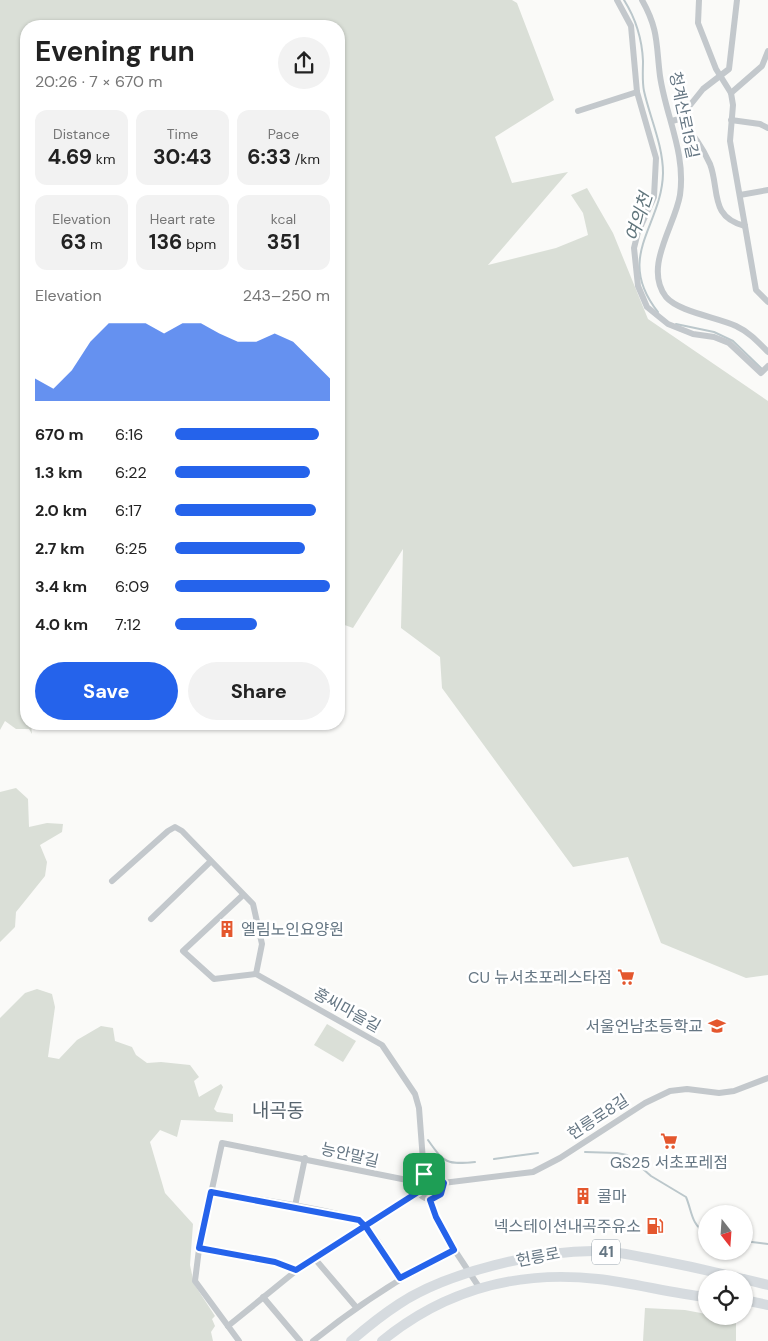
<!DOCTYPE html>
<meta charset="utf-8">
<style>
body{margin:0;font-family:"DM Sans","Noto Sans KR",sans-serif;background:#f2f2f2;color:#222;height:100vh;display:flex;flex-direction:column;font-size:19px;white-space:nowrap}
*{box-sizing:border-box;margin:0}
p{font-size:16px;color:#767676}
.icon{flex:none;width:28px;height:28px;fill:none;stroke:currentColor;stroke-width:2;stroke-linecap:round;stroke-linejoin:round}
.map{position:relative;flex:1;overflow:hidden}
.details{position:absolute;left:20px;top:20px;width:325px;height:710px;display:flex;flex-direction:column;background:#fff;border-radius:20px;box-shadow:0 1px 4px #0004}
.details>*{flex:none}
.needle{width:32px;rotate:163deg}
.fabs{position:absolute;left:698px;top:1205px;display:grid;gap:10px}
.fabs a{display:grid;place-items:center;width:55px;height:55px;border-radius:50%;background:#fff;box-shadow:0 1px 4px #0004;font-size:25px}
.pin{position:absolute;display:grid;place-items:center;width:42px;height:42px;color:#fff;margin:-21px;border-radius:10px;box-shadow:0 2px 8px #0006}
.round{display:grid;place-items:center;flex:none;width:52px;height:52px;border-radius:26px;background:#f2f2f2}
.overview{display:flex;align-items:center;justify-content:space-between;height:85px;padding:0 15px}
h1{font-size:28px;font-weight:700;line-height:38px}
.stats{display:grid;grid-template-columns:repeat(3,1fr);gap:8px;height:85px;padding:5px 15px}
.stats div{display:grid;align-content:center;border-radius:12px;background:#f2f2f2;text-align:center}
.stats b{font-size:21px;font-weight:700}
.stats small{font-size:14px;font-weight:400}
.stats p{font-size:14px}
.chart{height:140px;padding:10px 15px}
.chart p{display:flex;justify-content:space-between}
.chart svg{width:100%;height:90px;margin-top:5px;fill:#2563eb;opacity:.7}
.cta{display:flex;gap:10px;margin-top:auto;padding:10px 15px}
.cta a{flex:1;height:58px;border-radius:30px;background:#2563eb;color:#fff;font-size:20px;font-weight:700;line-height:58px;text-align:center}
.cta a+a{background:#f2f2f2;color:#222}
ul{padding:0 15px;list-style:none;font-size:16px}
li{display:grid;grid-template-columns:80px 60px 1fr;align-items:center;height:38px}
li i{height:12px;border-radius:6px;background:#2563eb}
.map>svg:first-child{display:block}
.green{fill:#dadfd7}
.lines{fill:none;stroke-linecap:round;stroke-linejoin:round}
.stream{stroke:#bbc7cb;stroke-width:2}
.street{stroke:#c3c8cc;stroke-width:6}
.primary{stroke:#d6dbdf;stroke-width:10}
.route-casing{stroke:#fff;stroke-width:10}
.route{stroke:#2563eb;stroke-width:6}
.labels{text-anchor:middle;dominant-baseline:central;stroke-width:5;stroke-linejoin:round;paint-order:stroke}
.shield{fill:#fff;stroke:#939fa8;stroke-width:1}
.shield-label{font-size:15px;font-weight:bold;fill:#657683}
.street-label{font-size:16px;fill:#657683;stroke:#fff}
.poi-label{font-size:16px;fill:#657683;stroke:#fff;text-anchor:end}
.water-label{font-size:18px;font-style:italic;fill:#60757c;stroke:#fff}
.quarter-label{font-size:19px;fill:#57646e;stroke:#fff}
</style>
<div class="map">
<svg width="768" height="1341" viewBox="0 0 768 1341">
<rect width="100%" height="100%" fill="#fafaf8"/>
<!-- green -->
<g class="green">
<path d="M0,0H512L517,3L554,100L495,137L512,183L568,172L488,265L556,248L588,235L583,213L571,195L587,188L613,233L648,319L768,401V975L746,978L661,943L628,857L573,867L442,688L440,657L401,628L403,549L353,628L339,623V26H26V724H31L32,734L29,729H16L5,721L0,730Z"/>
<path d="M16,788L28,799L29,827L47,823L63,824L62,832L40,845L47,862L45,876L16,912L15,927L0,942V792Z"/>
<path d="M37,989L52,994L55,1007L48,1057L59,1059L77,1040L101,1026L113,1028L115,1041L132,1047L136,1055L147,1063L161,1062L190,1065L199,1077L194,1081L199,1097L221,1084L223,1087L214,1109L217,1112L233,1114V1122L181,1120L177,1137L160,1130L150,1142L165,1193L193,1224L190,1265L194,1284L215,1316L212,1319L215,1326L211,1332L213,1341H0V1018L25,993Z"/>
<path d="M327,1024L356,1041L343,1062L314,1045Z"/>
<path d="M645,1308L685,1310L706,1314V1316L736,1319V1341H643Z"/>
</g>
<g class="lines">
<!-- stream -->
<g class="stream">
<path d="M624,0C636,19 642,38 643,61C643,71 642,81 644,91C650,118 663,145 663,173C662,227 614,256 658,312"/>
<path d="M676,324L714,332L733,341L762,369"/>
<path d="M428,1140C444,1163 447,1165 475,1162"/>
<path d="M585,1152L617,1153L627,1155L651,1176L686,1197C692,1211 691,1225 706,1233"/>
<path d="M494,1159L538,1153"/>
<path d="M744,1241L768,1244"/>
</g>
<!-- street -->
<g class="street">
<path d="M617,0L631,26L637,92L656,158L654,197L638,232L634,248L638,286L647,307L668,324L693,334L714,337L729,343L761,373L768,366"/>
<path d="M642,0C659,30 656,45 660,76C666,117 686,153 680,195C675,226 643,267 666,297C679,312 717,317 736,326C749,332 758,342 768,352"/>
<path d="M699,0L698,23L716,69L731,93L733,105L730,141L745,226L756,290L768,302"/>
<path d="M731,93L762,66L768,51"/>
<path d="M578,111L637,92"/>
<path d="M679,119C692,132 702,146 710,164C720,190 709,217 745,226"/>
<path d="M731,120L760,124L768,128"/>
<path d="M672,121L679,119L703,89L729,69L737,0"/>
<path d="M740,195L768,190"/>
<path d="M112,881L168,831L175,827L182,831L253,904L262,944L256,974L382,1045L415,1094L419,1108L424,1174"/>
<path d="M243,895L183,951L214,979L256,974"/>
<path d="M151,919L210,862"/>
<circle cx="430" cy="1186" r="13"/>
<path d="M443,1183L533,1172L560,1158L645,1103L670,1091L687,1089L719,1093L734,1091L768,1078"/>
<path d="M211,1192C235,1196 347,1211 361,1222C377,1235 389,1260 400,1278"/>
<path d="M430,1200L444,1234L479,1287"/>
<path d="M295,1206L305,1158"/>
<path d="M199,1249L275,1262L297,1270"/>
<path d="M315,1259L356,1307"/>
<path d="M263,1297L300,1341"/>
<path d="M228,1326L297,1270L418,1192"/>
<path d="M239,1341L195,1281L199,1249L222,1143L417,1182"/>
<path d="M313,1341C358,1305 403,1275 454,1250"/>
</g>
<!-- primary -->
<g class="primary">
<path d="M744,1279L768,1285"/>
<path d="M744,1300L768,1305"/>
<path d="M351,1341C366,1328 382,1315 399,1304C447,1272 540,1250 598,1251C614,1251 631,1255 647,1258C679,1264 711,1271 743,1279"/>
<path d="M382,1341C444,1290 518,1270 598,1279C634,1283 670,1293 706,1297"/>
</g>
</g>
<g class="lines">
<!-- route casing -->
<g class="route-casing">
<path id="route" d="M424,1174L417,1182L418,1192L415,1194L296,1270L275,1262L199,1248L211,1192L359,1220L366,1227L400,1278L454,1250L436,1217L430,1200L441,1194L444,1183L436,1174H424"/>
</g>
<!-- route -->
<use href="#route" class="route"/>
</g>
<!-- icons -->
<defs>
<g id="building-bare" transform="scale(1.35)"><path d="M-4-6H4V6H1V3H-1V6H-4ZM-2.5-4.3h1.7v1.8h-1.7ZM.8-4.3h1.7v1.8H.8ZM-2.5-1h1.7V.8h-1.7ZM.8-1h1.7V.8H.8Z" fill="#e4572e" stroke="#fff" stroke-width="2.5" paint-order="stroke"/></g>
<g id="supermarket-bare" transform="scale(1.35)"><path d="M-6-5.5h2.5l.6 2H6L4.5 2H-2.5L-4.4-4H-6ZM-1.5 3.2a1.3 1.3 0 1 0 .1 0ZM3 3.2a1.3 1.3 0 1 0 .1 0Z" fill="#e4572e" stroke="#fff" stroke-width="2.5" paint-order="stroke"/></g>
<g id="school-bare" transform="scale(1.35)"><path d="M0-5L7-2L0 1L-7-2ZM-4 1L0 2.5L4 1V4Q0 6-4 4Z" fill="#e4572e" stroke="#fff" stroke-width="2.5" paint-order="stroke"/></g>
<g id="fuel-bare" transform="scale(1.35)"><path d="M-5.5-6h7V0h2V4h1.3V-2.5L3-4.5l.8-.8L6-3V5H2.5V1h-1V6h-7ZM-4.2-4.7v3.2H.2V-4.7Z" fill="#e4572e" stroke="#fff" stroke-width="2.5" paint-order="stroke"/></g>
</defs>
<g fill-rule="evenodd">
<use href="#building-bare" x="227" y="929"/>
<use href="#supermarket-bare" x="626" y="977"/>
<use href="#school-bare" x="717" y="1026"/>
<use href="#supermarket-bare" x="669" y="1141"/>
<use href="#building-bare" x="583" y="1196"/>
<use href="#fuel-bare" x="655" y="1226"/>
</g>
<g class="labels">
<!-- shield labels -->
<rect class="shield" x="592" y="1239.5" width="28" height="25" rx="4"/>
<g class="shield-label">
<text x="606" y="1252">41</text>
</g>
<!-- street labels -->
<g class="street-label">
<text transform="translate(684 115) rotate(78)">청계산로15길</text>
<text transform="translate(347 1010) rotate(29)">홍씨마을길</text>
<text transform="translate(598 1117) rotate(-33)">헌릉로8길</text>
<text transform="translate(350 1155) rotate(13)">능안말길</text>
<text transform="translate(538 1257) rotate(-11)">헌릉로</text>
</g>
<!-- poi labels -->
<g class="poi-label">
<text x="241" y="929" text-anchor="start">엘림노인요양원</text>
<text x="612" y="977">CU 뉴서초포레스타점</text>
<text x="703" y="1026">서울언남초등학교</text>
<text x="669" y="1162" text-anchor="middle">GS25 서초포레점</text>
<text x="597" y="1196" text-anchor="start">콜마</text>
<text x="641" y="1226">넥스테이션내곡주유소</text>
</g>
<!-- water labels -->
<g class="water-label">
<text transform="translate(639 217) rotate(-72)">여의천</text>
</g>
<!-- quarter labels -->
<g class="quarter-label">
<text x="278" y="1110">내곡동</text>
</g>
</g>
</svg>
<div class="fabs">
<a><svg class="needle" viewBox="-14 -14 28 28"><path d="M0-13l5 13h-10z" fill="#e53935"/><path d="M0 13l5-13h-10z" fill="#767676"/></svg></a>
<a><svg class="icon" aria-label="locate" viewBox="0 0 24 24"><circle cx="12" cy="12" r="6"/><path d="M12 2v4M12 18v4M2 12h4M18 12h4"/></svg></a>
</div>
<div class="pin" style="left:424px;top:1174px;background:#1e9e55"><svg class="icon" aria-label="arrive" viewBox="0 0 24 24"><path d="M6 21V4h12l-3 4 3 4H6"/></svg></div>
<section class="details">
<div class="overview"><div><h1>Evening run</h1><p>20:26 · 7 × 670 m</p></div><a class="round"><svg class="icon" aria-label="share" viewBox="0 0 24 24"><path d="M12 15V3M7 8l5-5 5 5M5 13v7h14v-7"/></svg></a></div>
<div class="stats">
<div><p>Distance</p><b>4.69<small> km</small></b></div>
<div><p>Time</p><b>30:43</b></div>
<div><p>Pace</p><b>6:33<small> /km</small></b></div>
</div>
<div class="stats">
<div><p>Elevation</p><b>63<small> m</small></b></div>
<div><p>Heart rate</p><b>136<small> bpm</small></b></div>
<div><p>kcal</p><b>351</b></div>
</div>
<div class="chart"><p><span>Elevation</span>243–250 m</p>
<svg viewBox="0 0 160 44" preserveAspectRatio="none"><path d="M0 44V33L10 38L20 29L30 15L40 6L50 6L60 6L70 11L80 6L90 6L100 11L110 15L120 15L130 11L140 15L150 24L160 33V44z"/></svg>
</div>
<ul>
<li><b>670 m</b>6:16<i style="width:93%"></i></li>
<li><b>1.3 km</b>6:22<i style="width:87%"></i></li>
<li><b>2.0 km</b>6:17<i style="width:91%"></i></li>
<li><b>2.7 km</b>6:25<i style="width:84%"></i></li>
<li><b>3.4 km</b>6:09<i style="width:100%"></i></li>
<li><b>4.0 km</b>7:12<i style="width:53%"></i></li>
</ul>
<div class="cta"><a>Save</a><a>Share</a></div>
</section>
</div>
